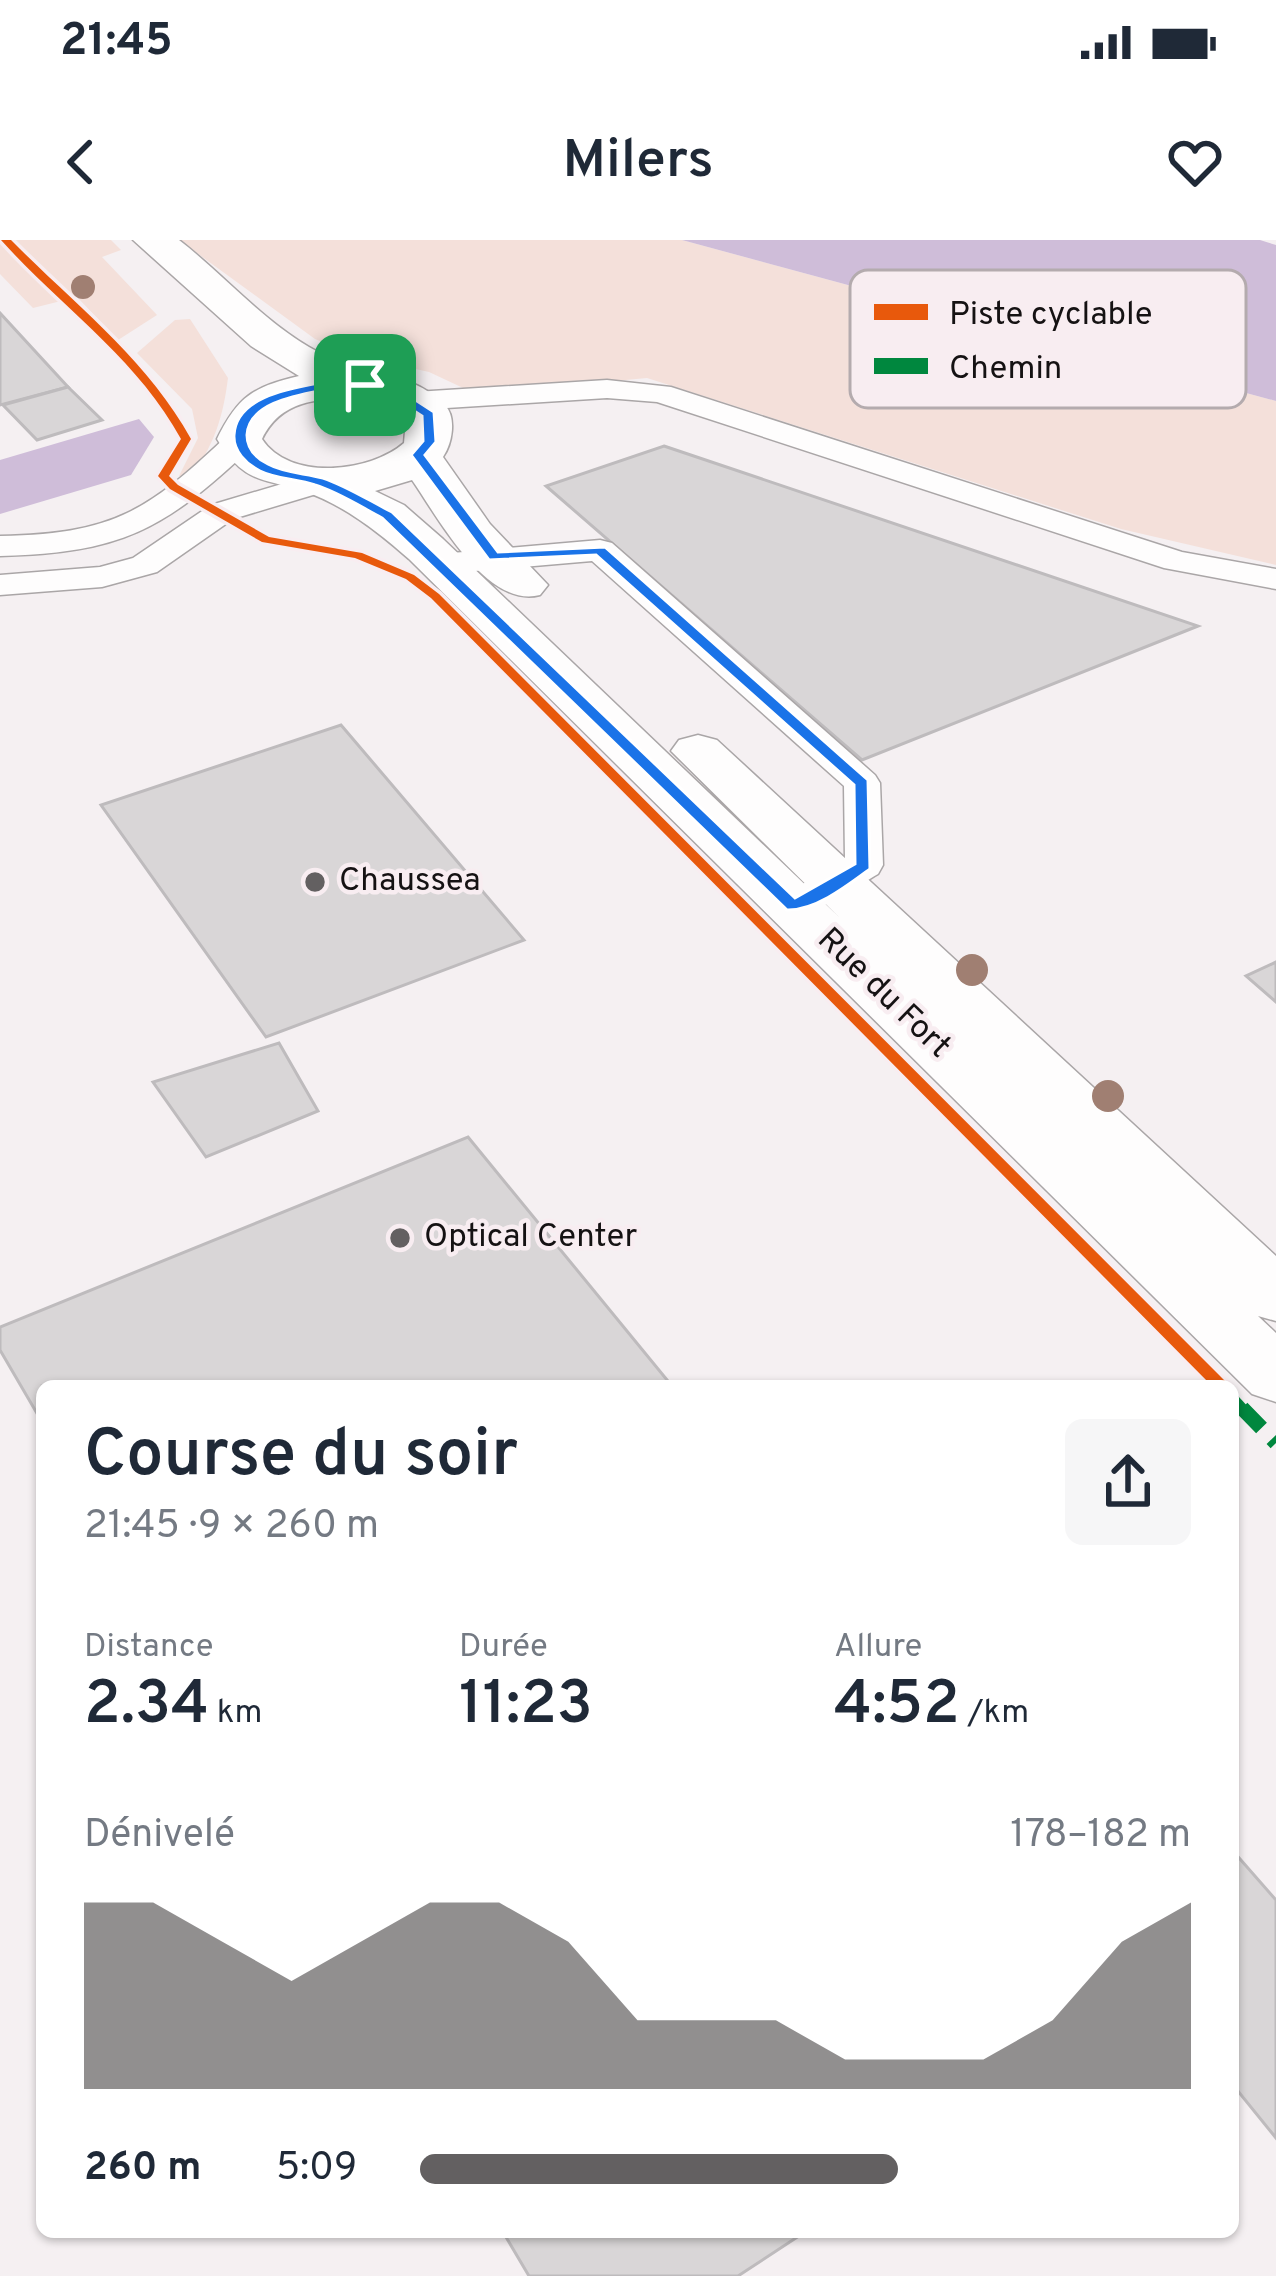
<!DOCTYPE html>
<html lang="fr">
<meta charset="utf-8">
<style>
body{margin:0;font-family:Overpass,sans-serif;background:#f6f6f7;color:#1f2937;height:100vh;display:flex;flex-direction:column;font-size:45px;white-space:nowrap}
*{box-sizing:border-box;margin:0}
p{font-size:39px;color:#747a83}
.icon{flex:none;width:66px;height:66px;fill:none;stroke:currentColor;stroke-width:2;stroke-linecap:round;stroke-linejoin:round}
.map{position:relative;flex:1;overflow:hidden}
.details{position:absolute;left:36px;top:1140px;width:1203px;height:858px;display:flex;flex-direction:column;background:#fff;border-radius:18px;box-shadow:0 3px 9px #0004}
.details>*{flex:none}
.pin{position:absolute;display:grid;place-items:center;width:102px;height:102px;color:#fff;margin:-51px;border-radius:24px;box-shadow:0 6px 18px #0006}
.round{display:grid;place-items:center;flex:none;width:126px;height:126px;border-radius:18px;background:#f6f6f7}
.headline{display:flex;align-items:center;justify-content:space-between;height:204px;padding:0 48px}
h1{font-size:66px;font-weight:600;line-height:90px}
.metrics{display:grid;grid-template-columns:repeat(3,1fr);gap:18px;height:204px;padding:12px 48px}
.metrics div{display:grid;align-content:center}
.metrics b{font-size:60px;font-weight:600}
.metrics small{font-size:33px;font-weight:400}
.metrics p{font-size:33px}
.chart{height:336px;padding:24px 48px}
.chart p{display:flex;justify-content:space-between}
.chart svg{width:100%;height:216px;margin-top:12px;fill:#636061;opacity:.7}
ul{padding:0 48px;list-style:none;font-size:39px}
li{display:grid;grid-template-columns:192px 144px 1fr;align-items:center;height:90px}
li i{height:30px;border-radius:15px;background:#636061}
.status{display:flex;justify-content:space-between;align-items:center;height:84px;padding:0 60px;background:#fff;direction:ltr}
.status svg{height:33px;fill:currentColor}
header{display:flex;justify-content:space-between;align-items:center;height:156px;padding:0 48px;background:#fff;font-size:54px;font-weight:600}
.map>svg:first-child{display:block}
.green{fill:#f4e0da}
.water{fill:#cfbdd9}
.building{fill:#d9d6d7;stroke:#bebbbd;stroke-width:3}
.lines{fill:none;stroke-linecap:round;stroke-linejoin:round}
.service-casing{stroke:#aaa6a7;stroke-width:3}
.secondary-casing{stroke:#aaa6a7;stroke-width:3}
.service{fill:#fefdfd;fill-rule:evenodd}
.secondary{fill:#fefdfd;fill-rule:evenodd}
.quiet-far1{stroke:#00873e;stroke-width:10;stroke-dasharray:22 10;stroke-linecap:butt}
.quiet{stroke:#00873e;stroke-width:15;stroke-dasharray:28 15;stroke-linecap:butt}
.cycleway-casing{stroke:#f8edf1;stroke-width:7}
.cycleway{fill:#e8590c;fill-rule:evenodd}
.tree{fill:#a07f72}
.route{fill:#1a73e8;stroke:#fff;stroke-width:3;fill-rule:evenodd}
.poi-dot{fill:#636061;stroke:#f8edf1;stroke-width:4.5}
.labels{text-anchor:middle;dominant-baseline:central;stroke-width:9;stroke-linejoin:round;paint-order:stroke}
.poi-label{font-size:33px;fill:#151213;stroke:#f8edf1;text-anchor:start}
.street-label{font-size:33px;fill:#151213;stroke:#f8edf1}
.key{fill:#f8edf1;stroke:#b4abae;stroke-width:3}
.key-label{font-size:33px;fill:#151213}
</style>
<div class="status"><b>21:45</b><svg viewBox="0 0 49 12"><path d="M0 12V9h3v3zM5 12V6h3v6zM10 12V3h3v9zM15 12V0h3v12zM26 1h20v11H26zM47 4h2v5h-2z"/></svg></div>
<header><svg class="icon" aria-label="back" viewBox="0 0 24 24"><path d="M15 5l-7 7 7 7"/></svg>Milers<svg class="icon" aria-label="heart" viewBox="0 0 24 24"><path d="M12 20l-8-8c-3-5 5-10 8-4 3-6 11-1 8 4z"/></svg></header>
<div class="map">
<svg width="1276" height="2036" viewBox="0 0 1276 2036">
<rect width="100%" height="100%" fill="#f5f0f2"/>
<!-- green -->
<g class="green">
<path d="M0,0H111L121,10L102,17L157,75L118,100L77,57L33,68L0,34Z"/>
<path d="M179,0H682L1276,161V325L1121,289L647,138L476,154L429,132L352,115L315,99Z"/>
<path d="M190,79L228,138C223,178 214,206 189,239L179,236L198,198L192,169L137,113L175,80Z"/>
</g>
<!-- water -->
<g class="water">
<path d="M682,0H1260L1276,5V161Z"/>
<path d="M139,179L154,197L131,235L0,274V220Z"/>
</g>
<!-- building -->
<g class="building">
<path d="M0,73L68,147L0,165Z"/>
<path d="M68,147L102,180L37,200L3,165Z"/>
<path d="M664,206L1198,386L862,520L546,246Z"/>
<path d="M341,485L524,700L266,797L101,565Z"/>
<path d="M1276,722V762L1246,736Z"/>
<path d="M279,803L318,871L206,917L153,842Z"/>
<path d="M468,897L672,1146H42V1182L0,1110V1087Z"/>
<path d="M1233,1611L1276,1660V1898L1233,1845Z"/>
<path d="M503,1992H805L738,2036H529Z"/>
</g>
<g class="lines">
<!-- service casing -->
<g class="service-casing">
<g id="service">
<path d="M607,140L671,147L1182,312L1276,329V349L1164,328L657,162L607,158L415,170L400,161L415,152Z"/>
<path d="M240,192L251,194L256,201L251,208C164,290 121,313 0,316V296C114,294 148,271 229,194Z"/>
<path d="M322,232L338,242L333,249L233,279L157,332L102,347L0,355V335L100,327L133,318L211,265Z"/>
<path d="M600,300L612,303L875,535L880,543L883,625L878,634C852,649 822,676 792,668L787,659L792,650L845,620L844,546L592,321L440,334L423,324L440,314Z"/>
</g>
</g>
<!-- secondary casing -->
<g class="secondary-casing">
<path id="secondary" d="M133,0H179C223,34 260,78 309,107C350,131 410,129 445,165C457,178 452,204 443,217L490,284L548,345L540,355C487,369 439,279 412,240L375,251L404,265L443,299L840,678L671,511L679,500L698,495L717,500L1276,1016V1081L1258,1076L1276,1093V1162L1252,1154L409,319C378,292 343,264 303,251C259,237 244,243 217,199C238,156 253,147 299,136L251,106ZM367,158L406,179L404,203C371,232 290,242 262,199C283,156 324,159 367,158Z"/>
</g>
<!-- service -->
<use href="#service" class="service"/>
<!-- secondary -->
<use href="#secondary" class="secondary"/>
<!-- quiet-far1 -->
<path class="quiet-far1" d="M1233,1158L1245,1171"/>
<!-- quiet -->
<path class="quiet" d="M1242,1168L1276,1203"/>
<!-- cycleway casing -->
<g class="cycleway-casing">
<path id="cycleway" d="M1,0H11C74,64 147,119 191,199L169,236L178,245L269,297L362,313L414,335L439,354L1230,1146H1212L431,358L406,339L355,318L262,302L170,249L158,236L181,199C137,118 61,67 1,0Z"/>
</g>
<!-- cycleway -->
<use href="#cycleway" class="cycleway"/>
</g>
<!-- trees -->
<g class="tree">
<circle cx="83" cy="47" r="12"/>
<circle cx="972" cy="730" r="16"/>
<circle cx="1108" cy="856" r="16"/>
</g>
<!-- route -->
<path class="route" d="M334,140L397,148L434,172L436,202L425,215L498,312L605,307L868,540L870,629C847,646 815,671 787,670L382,278C361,267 338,252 315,245C297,239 276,239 260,231C246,224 233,211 234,195C236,152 303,147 334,140ZM334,148L388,154L422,176L423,201L411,215L489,320L596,315L854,545L855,624L795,658L392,272C370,261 347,246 323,238C305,233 284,233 268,224C256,218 247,209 247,195C249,159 308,154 334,148Z"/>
<!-- markers -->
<g class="poi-dot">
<circle cx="315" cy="642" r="12"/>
<circle cx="400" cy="998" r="12"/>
</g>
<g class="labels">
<!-- poi labels -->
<g class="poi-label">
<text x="339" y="642">Chaussea</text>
<text x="424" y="998">Optical Center</text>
</g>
<!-- street labels -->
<g class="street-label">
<text transform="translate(883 754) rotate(44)">Rue du Fort</text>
</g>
</g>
<!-- legend -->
<rect x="850" y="30" width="396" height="138" rx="18" class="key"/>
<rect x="874" y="64" width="54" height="16" fill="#e8590c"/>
<rect x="874" y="118" width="54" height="16" fill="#00873e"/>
<g class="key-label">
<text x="949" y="84">Piste cyclable</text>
<text x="949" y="138">Chemin</text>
</g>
</svg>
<div class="pin" style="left:365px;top:145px;background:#1e9e55"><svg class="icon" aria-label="arrive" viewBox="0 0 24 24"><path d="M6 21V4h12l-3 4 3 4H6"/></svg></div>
<section class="details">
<div class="headline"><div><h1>Course du soir</h1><p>21:45 · 9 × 260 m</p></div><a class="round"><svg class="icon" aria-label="share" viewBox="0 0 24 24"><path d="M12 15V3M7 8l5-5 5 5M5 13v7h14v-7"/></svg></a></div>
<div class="metrics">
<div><p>Distance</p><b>2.34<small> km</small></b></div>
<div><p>Durée</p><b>11:23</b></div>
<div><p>Allure</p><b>4:52<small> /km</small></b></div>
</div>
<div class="chart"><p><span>Dénivelé</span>178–182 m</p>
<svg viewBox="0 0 160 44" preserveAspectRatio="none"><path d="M0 44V6L10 6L20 14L30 22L40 14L50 6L60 6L70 14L80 30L90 30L100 30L110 38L120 38L130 38L140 30L150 14L160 6V44z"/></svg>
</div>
<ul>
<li><b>260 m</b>5:09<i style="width:62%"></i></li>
</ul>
</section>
</div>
